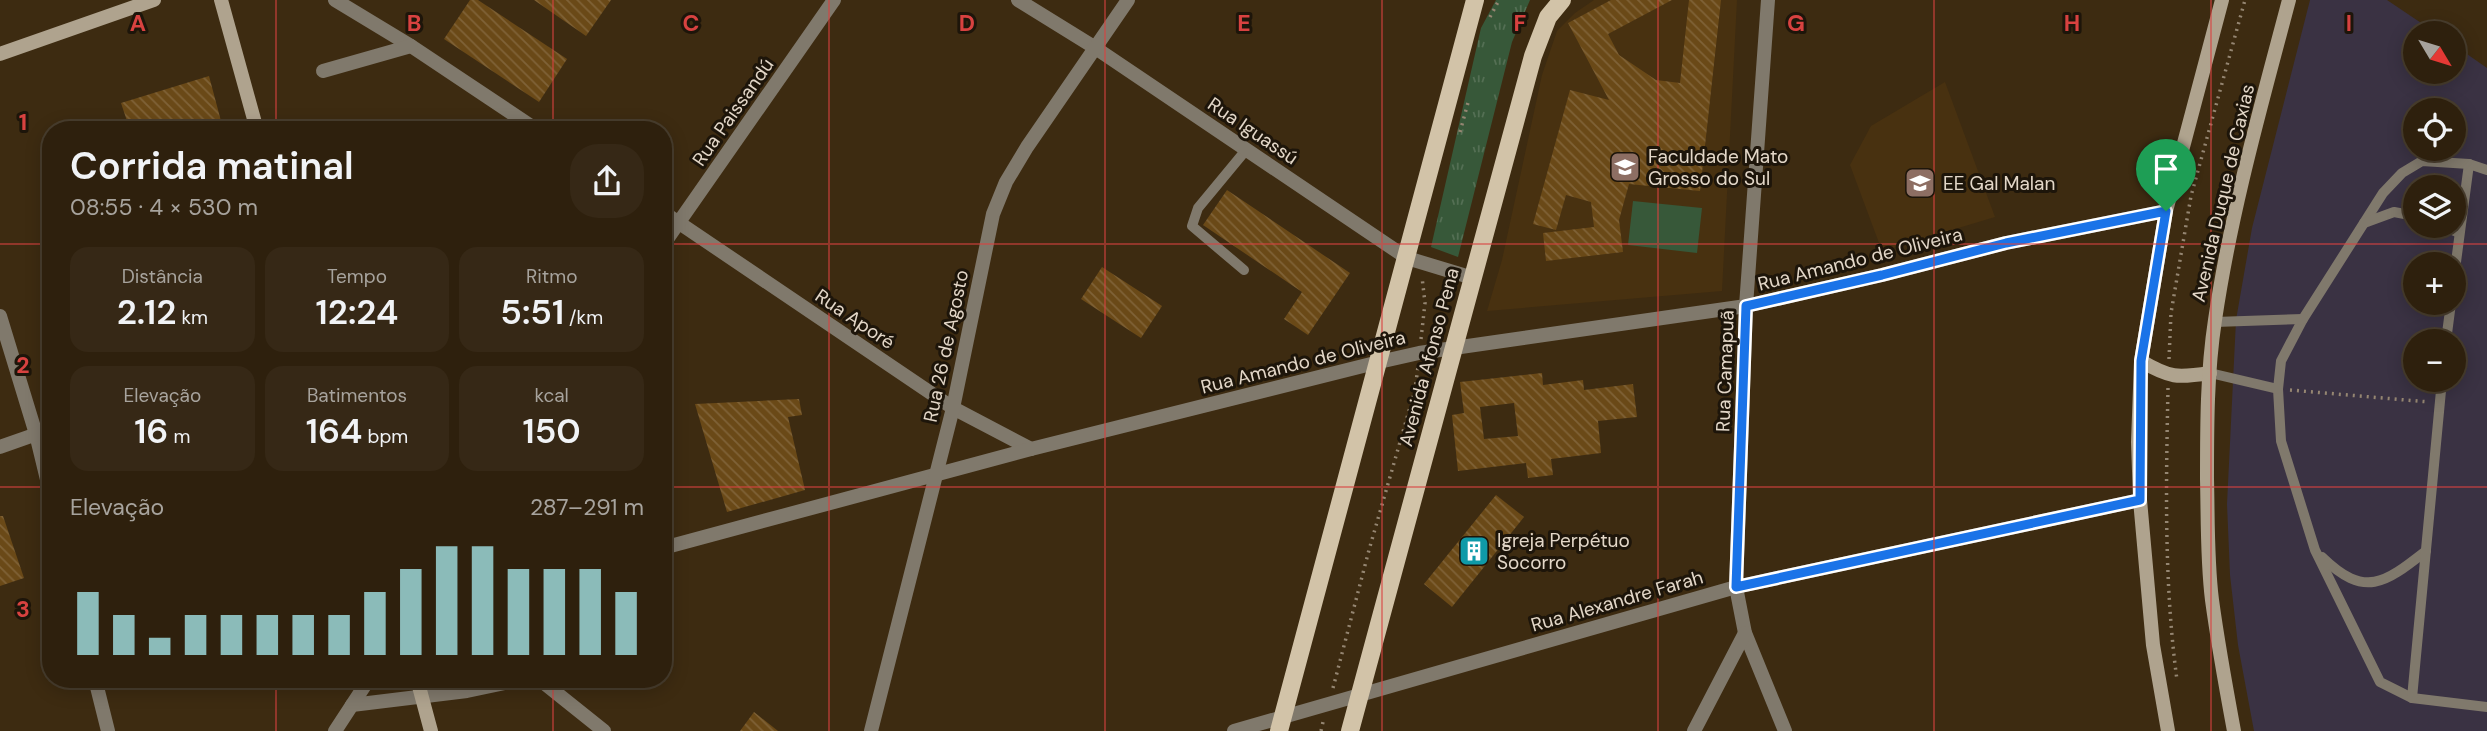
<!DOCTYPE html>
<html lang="pt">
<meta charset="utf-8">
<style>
body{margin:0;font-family:"DM Sans",sans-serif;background:#362816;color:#f1f3f6;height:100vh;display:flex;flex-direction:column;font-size:26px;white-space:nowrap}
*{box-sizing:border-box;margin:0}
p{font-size:23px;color:#a7a39d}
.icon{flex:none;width:38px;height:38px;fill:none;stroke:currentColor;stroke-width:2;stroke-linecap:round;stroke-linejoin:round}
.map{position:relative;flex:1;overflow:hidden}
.panel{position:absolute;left:42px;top:121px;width:630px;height:567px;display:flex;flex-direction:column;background:#2e200d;border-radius:28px;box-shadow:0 4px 18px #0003,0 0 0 2px #493e2e}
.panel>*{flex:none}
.needle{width:46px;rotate:128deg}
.controls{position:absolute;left:2403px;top:21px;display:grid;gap:14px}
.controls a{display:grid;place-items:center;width:63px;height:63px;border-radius:50%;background:#2e200d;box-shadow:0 4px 18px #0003,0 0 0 2px #493e2e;font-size:35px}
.pin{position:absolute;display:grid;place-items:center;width:60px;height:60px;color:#fff;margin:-72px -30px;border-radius:50% 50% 50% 0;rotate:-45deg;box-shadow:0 0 7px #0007}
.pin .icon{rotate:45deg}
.round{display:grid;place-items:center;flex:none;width:74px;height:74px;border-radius:28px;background:#362816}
.overview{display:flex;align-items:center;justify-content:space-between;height:119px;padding:0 28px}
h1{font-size:38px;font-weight:600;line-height:52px}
.stats{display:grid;grid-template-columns:repeat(3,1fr);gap:10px;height:119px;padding:7px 28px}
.stats div{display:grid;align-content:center;border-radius:18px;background:#362816;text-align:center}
.stats b{font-size:35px;font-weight:600}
.stats small{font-size:19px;font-weight:400}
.stats p{font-size:19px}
.chart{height:196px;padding:14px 28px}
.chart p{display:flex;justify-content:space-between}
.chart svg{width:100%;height:126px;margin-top:7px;stroke:#8bbbb9;stroke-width:6}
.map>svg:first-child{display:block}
.built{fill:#483110}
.medical{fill:#3a3243;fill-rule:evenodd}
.grass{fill:url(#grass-tufts)}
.garden{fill:#375839}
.building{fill:url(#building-back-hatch);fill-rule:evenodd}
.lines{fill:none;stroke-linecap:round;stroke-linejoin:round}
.path{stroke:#958672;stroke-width:3.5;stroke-dasharray:2 5;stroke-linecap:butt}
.lane{stroke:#80796c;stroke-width:10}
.street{stroke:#80796c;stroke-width:14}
.secondary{stroke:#afa38e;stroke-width:14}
.primary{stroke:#d2c3a8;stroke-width:18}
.route-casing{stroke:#fff;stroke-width:14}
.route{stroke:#1a73e8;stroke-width:9}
.grid{fill:none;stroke:#d84240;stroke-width:2;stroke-opacity:0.55}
.labels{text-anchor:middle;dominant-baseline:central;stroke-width:6;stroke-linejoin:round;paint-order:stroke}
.street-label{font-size:19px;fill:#e3d7c8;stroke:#1d150a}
.poi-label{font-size:19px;fill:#e3d7c8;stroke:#1d150a;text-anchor:start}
.grid-label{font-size:23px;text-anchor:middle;font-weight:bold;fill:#d84240;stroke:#1d150a;stroke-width:6;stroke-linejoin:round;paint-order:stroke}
</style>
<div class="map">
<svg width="2487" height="731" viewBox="0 0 2487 731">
<defs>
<pattern id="grass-tufts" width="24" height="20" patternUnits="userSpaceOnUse" patternTransform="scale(1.75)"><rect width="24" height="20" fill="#375839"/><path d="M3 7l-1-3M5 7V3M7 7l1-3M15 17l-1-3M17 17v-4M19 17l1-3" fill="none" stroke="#546f54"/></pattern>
<pattern id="building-back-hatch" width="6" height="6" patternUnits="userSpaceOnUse" patternTransform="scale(1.75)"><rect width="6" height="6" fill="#6a4917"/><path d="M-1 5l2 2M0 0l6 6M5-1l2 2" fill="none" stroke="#7f6237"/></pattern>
</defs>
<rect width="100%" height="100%" fill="#3d2b11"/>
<!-- built -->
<g class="built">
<path d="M1594,0H1737L1722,291L1487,311L1502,260L1542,75L1557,31L1575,13Z"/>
<path d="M1945,82L1995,217L1882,251L1850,165L1871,126Z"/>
</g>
<!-- medical -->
<path class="medical" d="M2310,0H2387L2436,33H2415V72H2454V45L2487,68V731H2254L2238,645L2230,575L2227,504L2236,320L2252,228ZM2415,110H2454V149H2415ZM2415,187H2454V226H2415ZM2415,264H2454V303H2415ZM2415,341H2454V380H2415Z"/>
<!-- grass -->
<path class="grass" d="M1496,0H1530L1512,42L1458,257L1431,247L1481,28Z"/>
<!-- garden -->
<path class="garden" d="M1633,201L1702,208L1697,253L1628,245Z"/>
<!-- building -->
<g class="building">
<path d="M470,0H478L567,59L539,102L444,39Z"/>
<path d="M534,0H611L586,36Z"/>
<path d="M1611,0H1672L1608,34L1619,55L1656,80L1680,83L1689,0H1721L1700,191L1629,184L1619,220L1623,252L1546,261L1543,233L1594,227L1591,202L1566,195L1556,230L1533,224L1570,90L1609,100L1568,23Z"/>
<path d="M209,76L221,121L196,130H130L121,103Z"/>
<path d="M1227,190L1350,273L1308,335L1284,319L1302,292L1203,225Z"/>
<path d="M1102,267L1162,306L1141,338L1081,299Z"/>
<path d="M1542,373L1543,385L1583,380L1584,390L1633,384L1637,417L1598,421L1601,453L1551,459L1553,475L1528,478L1526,463L1458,471L1452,415L1464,413L1460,382ZM1514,403L1518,436L1484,439L1480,407Z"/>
<path d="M799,399L802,415L788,417L805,490L727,512L695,404Z"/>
<path d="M1496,495L1524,517L1452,607L1424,584Z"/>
<path d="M0,516H3L24,578L0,586Z"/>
<path d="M754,712L778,731H740Z"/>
</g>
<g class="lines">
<!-- path -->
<g class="path">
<path d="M1490,17L1499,0"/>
<path d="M1460,132L1469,99"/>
<path d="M1421,339L1425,303L1422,277"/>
<path d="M2169,359L2171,313L2191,196L2245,0"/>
<path d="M2168,388C2166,485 2164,584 2177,680"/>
<path d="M2290,390L2429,402"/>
<path d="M1333,688L1369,550L1415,390L1418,367"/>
<path d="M1321,731L1323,722"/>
</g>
<!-- lane -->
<g class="lane">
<path d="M2487,170L2469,164L2422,161L2402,173L2383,193L2303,319L2281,361L2278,389L2281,441L2315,550L2380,682L2412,698L2487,707"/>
<path d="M2364,223L2394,212L2415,216"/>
<path d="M2443,226L2459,233"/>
<path d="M1244,270L1192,226L1198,208L1246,150"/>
<path d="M2454,277L2469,164"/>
<path d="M2215,322L2303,319"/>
<path d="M2446,341L2451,303"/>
<path d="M2210,373L2278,389"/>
<path d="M2322,557C2365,599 2385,583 2426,551"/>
<path d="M2412,698L2442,380"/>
</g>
<!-- street -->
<g class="street">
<path d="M335,0L411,46L537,130"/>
<path d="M1018,0L1094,47L1407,258L1473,278"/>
<path d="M1768,0L1746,306L1736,587L1745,633L1785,731"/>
<path d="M323,71L411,46"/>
<path d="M663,212L953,408L1031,449"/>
<path d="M663,245L834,0"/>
<path d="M0,316L36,434L51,496"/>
<path d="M0,447L51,429"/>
<path d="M663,548L1031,449L1379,362L1419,353L1746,306L1882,275L2006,243L2166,211"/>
<path d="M95,679L108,731"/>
<path d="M539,679L604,731"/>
<path d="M352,705L467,691L524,679"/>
<path d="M335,731L369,679"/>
<path d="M871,731L953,408L993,214L1006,182L1027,147L1128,0"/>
<path d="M1234,731L1736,587L2140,500"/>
<path d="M1694,731L1745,633"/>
</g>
<!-- secondary -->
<g class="secondary">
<path d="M221,0L257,130"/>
<path d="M0,54L154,0"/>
<path d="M2141,361C2170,378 2177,378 2210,373"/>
<path d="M417,679L431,731"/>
<path d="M2168,731L2153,645L2140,500L2138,442L2141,361L2166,211L2222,0"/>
<path d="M2234,731C2226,688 2218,644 2212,600C2207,560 2208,519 2207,479C2207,426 2207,372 2215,320C2231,211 2261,106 2289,0"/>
</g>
<!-- primary -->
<g class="primary">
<path d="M1279,731L1475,0"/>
<path d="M1350,731L1533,56L1548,17L1562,0"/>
</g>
</g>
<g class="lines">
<!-- route casing -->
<g class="route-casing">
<path id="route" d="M2166,211L2141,361L2140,500L1736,587L1746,306L1882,275L2006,243Z"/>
</g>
<!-- route -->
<use href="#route" class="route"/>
</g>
<!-- grid -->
<path class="grid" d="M276,0V130M553,0V130M829,0V731M1105,0V731M1382,0V731M1658,0V731M1934,0V731M2211,0V731M0,244H51M663,244H2487M0,487H51M663,487H2487M276,679V731M553,679V731"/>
<!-- icons -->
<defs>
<g id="university-square" transform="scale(1.575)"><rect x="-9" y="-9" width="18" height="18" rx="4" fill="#8d6e63" stroke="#1d150a"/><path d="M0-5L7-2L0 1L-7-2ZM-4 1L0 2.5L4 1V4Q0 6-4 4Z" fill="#fff"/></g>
<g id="school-square" transform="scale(1.575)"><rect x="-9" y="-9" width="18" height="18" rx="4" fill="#8d6e63" stroke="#1d150a"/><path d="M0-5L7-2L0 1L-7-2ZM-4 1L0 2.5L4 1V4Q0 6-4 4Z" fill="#fff"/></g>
<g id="building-square" transform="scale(1.575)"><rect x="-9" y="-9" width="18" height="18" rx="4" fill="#0f9aa8" stroke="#1d150a"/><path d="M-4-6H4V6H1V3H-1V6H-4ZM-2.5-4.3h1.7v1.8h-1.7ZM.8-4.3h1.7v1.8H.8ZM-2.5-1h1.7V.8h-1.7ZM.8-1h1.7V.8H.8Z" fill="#fff"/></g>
</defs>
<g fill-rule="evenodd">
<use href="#university-square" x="1625" y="167"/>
<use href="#school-square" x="1920" y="183"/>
<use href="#building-square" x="1474" y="551"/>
</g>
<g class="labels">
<!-- street labels -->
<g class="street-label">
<text transform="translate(733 112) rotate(-55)">Rua Paissandú</text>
<text transform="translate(1253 131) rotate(34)">Rua Iguassú</text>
<text transform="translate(2223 193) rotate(-77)">Avenida Duque de Caxias</text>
<text transform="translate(1860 259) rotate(-14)">Rua Amando de Oliveira</text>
<text transform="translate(855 319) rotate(34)">Rua Aporé</text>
<text transform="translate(946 346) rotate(-78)">Rua 26 de Agosto</text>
<text transform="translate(1429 357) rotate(-75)">Avenida Afonso Pena</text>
<text transform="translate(1303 362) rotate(-14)">Rua Amando de Oliveira</text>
<text transform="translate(1725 371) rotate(-88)">Rua Camapuã</text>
<text transform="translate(1617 601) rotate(-16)">Rua Alexandre Farah</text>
</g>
<!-- poi labels -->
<g class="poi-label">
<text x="1648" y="156">Faculdade Mato<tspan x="1648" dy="22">Grosso do Sul</tspan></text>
<text x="1943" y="183">EE Gal Malan</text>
<text x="1497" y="540">Igreja Perpétuo<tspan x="1497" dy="22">Socorro</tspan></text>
</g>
</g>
<g class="grid-label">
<text x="138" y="31">A</text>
<text x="414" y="31">B</text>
<text x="691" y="31">C</text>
<text x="967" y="31">D</text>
<text x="1244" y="31">E</text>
<text x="1520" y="31">F</text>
<text x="1796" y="31">G</text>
<text x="2072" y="31">H</text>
<text x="2349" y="31">I</text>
<text x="23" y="130">1</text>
<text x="23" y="373">2</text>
<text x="23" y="617">3</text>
</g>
</svg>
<div class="controls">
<a><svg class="needle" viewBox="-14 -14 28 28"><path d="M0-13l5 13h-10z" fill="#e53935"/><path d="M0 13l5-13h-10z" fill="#a7a39d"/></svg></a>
<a><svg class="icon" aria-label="locate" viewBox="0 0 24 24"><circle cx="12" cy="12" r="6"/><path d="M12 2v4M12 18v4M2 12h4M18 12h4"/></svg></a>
<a><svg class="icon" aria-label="layers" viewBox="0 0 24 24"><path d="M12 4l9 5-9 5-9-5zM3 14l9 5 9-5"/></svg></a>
<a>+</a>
<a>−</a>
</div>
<div class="pin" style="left:2166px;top:211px;background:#1e9e55"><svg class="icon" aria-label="arrive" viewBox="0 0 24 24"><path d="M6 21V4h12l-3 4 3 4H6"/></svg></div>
<section class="panel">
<div class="overview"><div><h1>Corrida matinal</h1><p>08:55 · 4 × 530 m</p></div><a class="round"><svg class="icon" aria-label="share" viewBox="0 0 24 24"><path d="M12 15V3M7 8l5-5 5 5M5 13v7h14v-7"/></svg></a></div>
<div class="stats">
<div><p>Distância</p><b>2.12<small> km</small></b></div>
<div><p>Tempo</p><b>12:24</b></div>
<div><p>Ritmo</p><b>5:51<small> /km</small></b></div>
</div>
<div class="stats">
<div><p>Elevação</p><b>16<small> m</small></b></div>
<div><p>Batimentos</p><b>164<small> bpm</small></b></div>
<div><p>kcal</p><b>150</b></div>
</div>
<div class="chart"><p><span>Elevação</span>287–291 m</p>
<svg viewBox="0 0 160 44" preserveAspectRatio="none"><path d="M5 44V22M15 44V30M25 44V38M35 44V30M45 44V30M55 44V30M65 44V30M75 44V30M85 44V22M95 44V14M105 44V6M115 44V6M125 44V14M135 44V14M145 44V14M155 44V22"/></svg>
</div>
</section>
</div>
